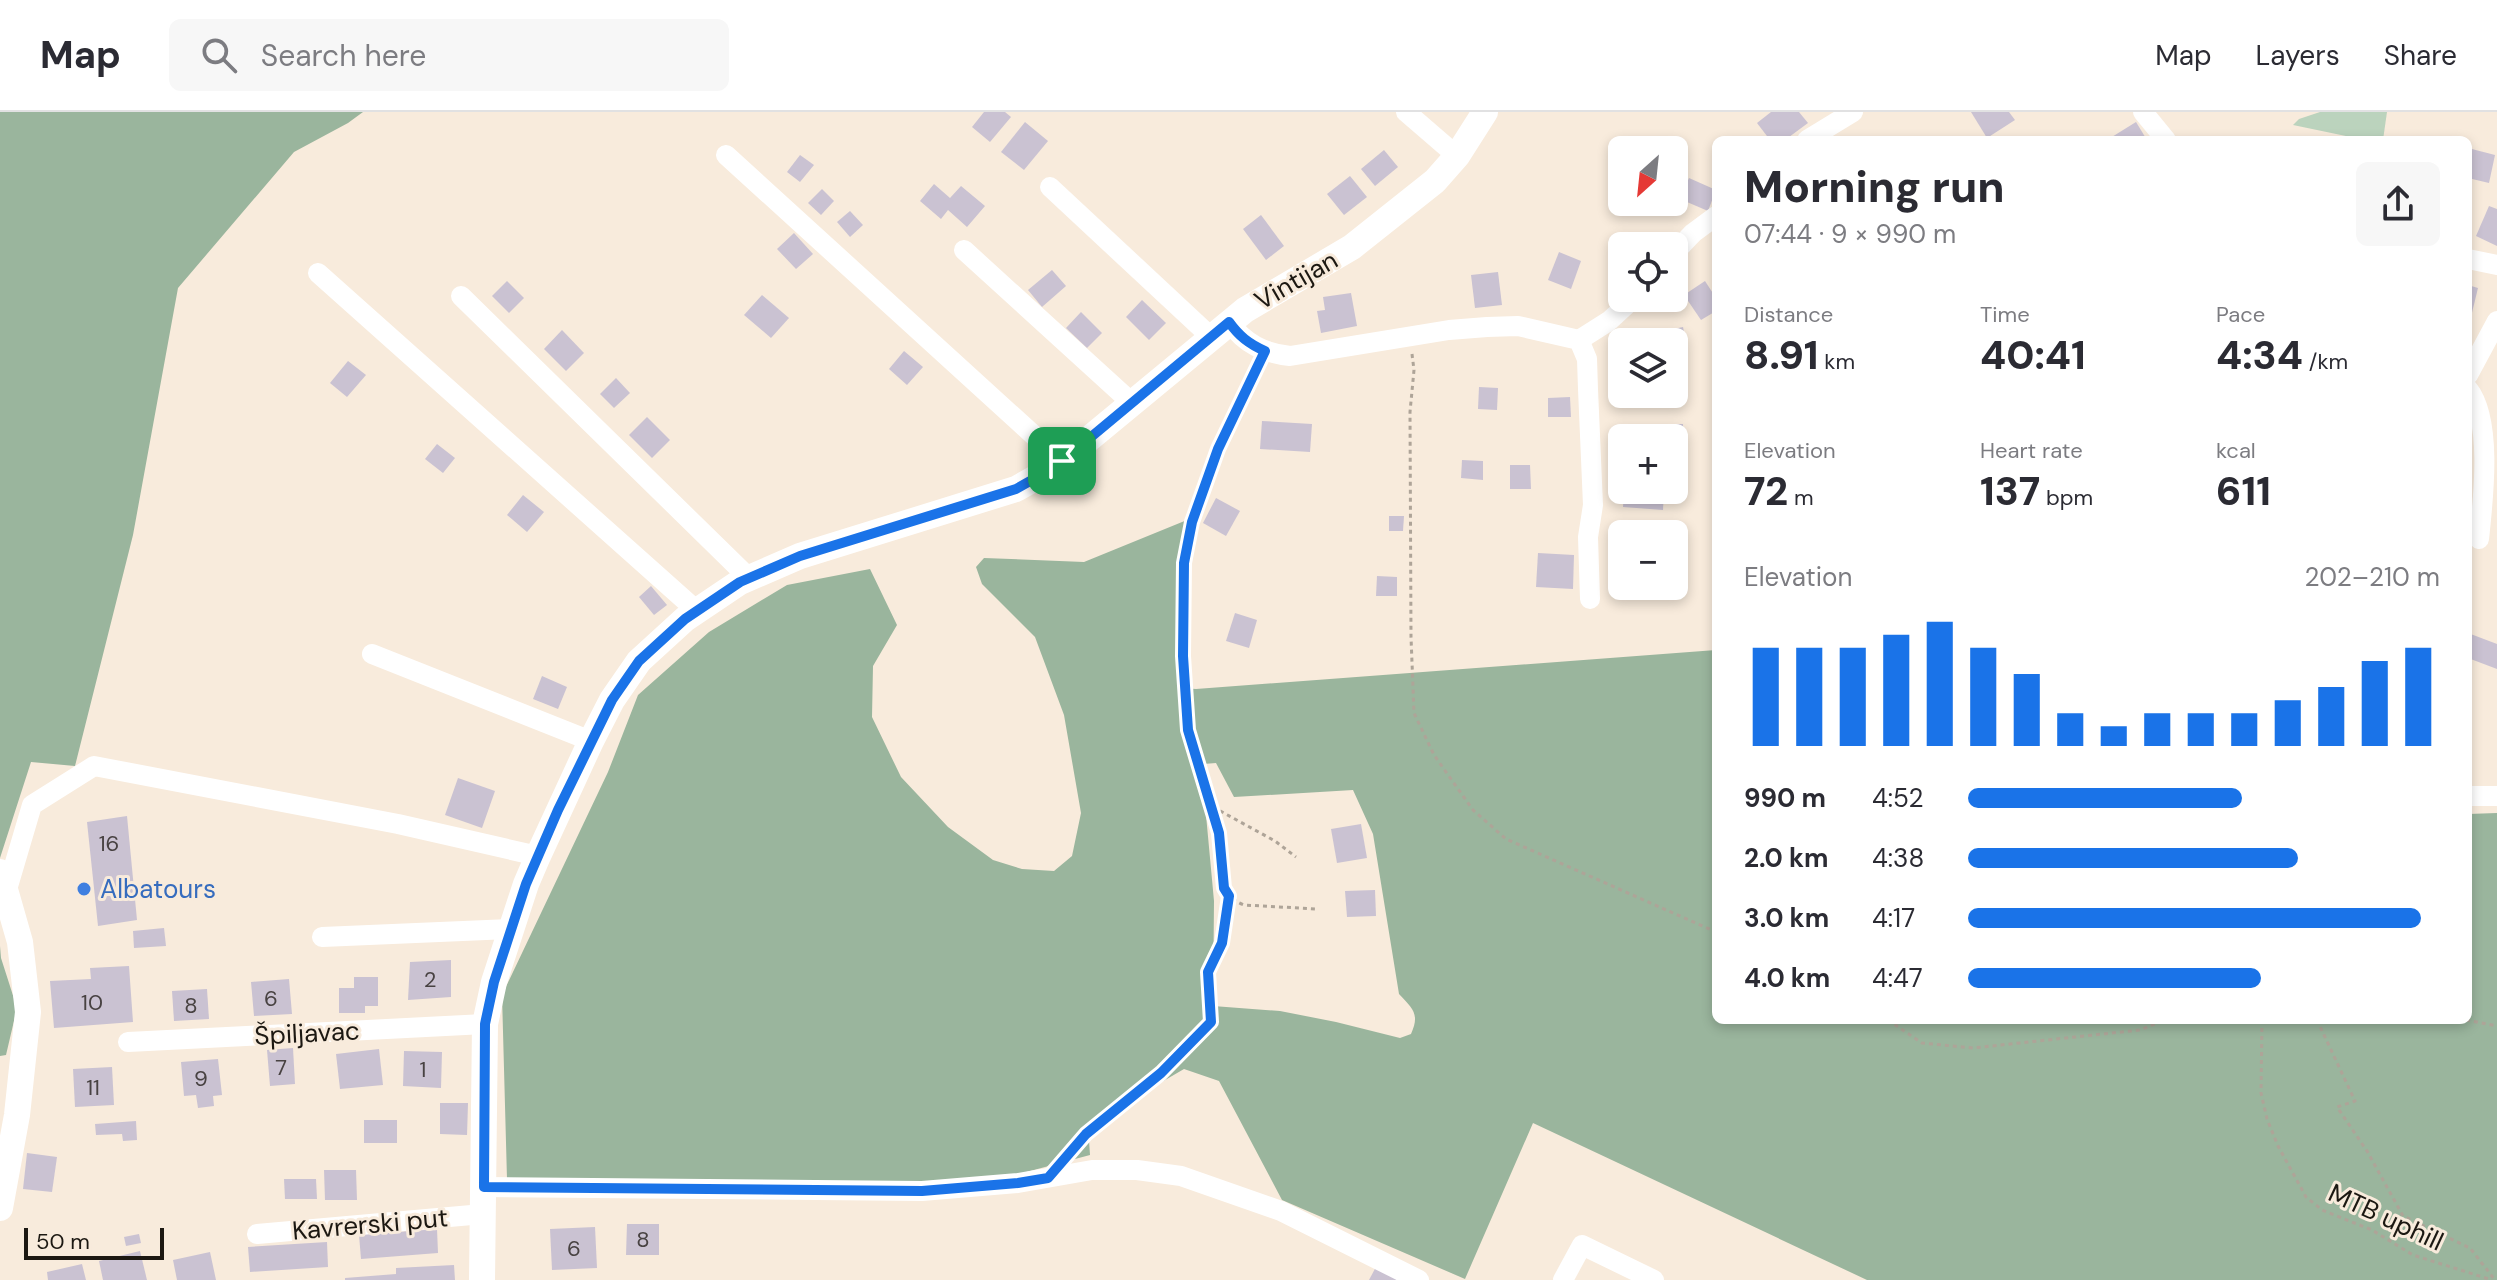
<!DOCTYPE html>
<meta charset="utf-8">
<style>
body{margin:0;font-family:"DM Sans",sans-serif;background:#f7f7f7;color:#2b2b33;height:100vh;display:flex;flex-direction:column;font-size:30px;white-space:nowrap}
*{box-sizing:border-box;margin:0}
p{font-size:26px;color:#7c7c81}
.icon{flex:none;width:44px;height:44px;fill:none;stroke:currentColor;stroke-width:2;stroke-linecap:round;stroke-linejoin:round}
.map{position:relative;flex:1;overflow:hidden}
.details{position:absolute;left:1712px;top:24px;width:760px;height:888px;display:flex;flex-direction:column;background:#fff;border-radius:12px;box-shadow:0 4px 12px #0003}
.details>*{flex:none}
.needle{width:52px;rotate:207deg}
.tools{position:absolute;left:1608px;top:24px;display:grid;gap:16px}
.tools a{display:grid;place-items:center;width:80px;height:80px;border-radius:12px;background:#fff;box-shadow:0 4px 12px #0003;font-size:40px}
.scale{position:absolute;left:24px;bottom:20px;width:140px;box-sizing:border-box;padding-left:8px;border:4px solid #1c1812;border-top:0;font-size:22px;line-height:28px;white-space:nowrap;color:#1c1812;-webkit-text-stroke:6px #f8ebdc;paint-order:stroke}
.pin{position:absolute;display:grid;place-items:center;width:68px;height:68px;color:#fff;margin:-34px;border-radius:16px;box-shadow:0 4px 12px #0006}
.round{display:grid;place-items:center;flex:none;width:84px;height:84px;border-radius:12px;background:#f7f7f7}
.headline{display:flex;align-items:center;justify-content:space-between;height:136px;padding:0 32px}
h1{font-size:44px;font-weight:800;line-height:60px}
.stats{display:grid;grid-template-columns:repeat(3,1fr);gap:12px;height:136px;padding:8px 32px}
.stats div{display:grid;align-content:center}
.stats b{font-size:40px;font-weight:800}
.stats small{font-size:22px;font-weight:400}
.stats p{font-size:22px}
.chart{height:224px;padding:16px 32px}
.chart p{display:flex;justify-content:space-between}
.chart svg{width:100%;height:144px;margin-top:8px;stroke:#1a73e8;stroke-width:6}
ul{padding:0 32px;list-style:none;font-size:26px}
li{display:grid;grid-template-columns:128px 96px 1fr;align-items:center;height:60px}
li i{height:20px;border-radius:10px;background:#1a73e8}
header{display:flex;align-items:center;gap:48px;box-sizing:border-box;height:112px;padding:0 40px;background:#fff;border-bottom:2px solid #e1e1e2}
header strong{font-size:38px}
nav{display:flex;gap:44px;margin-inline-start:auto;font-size:28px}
.search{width:560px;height:72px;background:#f7f7f7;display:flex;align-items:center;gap:20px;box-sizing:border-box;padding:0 28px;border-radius:12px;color:#7c7c81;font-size:30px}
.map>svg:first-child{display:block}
.green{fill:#bbd3bd}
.forest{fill:#9ab59d;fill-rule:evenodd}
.building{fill:#cac2d2}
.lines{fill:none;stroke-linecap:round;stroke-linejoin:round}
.path{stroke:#aea498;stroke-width:3;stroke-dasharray:4 4;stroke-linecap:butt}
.minor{stroke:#fff;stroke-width:20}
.major{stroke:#fff;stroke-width:26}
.route-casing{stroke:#fff;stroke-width:16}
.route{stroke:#1a73e8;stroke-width:10}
.shop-dot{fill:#3f7fe0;stroke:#f8ebdc;stroke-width:3}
.labels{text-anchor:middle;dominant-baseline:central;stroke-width:6;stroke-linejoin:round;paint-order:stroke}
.number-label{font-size:22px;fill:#484242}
.street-label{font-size:26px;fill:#1c1812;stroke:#f8ebdc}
.shop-label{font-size:26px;fill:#366cbe;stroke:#f8ebdc;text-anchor:start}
</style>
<header>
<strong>Map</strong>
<div class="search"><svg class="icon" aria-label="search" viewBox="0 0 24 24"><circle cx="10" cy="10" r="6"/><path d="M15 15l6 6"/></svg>Search here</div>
<nav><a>Map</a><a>Layers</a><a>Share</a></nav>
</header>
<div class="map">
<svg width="2497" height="1168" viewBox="0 0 2497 1168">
<rect width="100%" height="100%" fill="#f8ebdc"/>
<!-- green -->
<path class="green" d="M2320,0H2387L2383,28H2365L2293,13L2299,7Z"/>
<!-- forest -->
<g class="forest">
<path d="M0,0H363L348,11L294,40L178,176L133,423L75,654L31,650L0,746Z"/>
<path d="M1187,408L1180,448L1181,576L1196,577L1716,538V908H2468V702L2497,701V1168H1867L1533,1011L1465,1167L1282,1088L1219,969L1184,957L1088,1013L1090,1043L992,1069L746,1072L507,1067L502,883L608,660L638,583L709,520L787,473L870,457L897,513L873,554L872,605L901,665L948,715L993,748L1022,757L1054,759L1072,744L1081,701L1064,603L1035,525L982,472L976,455L984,446L1084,450ZM1216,651L1234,685L1353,678L1373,722L1399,882C1413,897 1420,902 1411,922L1400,926L1336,910L1280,899L1213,894L1214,789L1206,703L1191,653Z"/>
<path d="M0,834L1,846L17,896L6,943L0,944Z"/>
</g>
<!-- building -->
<g class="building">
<path d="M984,0H1005L1011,5L990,30L972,15Z"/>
<path d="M1771,0H1799L1808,11L1785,28H1770L1757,11Z"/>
<path d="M1971,0H2009L2015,8L1987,26Z"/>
<path d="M1025,10L1048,29L1024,58L1001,40Z"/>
<path d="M2136,10L2147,28H2107Z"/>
<path d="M2468,36L2495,43L2489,71L2468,66Z"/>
<path d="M1384,38L1398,55L1375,74L1361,57Z"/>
<path d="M800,43L814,53L800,70L787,60Z"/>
<path d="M1350,64L1367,85L1344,103L1327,82Z"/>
<path d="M1689,66L1716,78L1708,99L1680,87Z"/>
<path d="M934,72L950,86L961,74L985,94L967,115L948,98L941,107L920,89Z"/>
<path d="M822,77L834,89L821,103L808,91Z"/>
<path d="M2489,94L2497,97V134L2476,124Z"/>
<path d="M850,99L863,113L850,125L837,110Z"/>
<path d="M1261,103L1284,134L1266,148L1243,117Z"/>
<path d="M794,121L813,142L796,157L777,137Z"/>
<path d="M1559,140L1581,149L1571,177L1548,168Z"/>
<path d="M1052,158L1066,174L1042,195L1028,178Z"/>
<path d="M1498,160L1502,193L1475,196L1471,163Z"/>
<path d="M507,169L524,186L509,201L492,184Z"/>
<path d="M1705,169L1716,186V199L1701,208L1684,183Z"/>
<path d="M2468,173L2478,176L2469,213H2468Z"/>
<path d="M1351,181L1357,214L1321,221L1317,199L1325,198L1323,185Z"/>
<path d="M762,183L789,206L771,226L744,203Z"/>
<path d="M1142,188L1166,211L1149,228L1126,205Z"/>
<path d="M1081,200L1102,221L1087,236L1066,216Z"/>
<path d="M1683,215L1688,241L1674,243V230H1652L1650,222Z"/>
<path d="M562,218L584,241L566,259L544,237Z"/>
<path d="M904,239L923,255L907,273L889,257Z"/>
<path d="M348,249L366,263L347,285L330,271Z"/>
<path d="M616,266L630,281L614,296L600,282Z"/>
<path d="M1479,275L1498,276L1497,298L1478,297Z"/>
<path d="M1570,285L1571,305H1548V286Z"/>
<path d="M647,305L670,328L652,346L629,323Z"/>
<path d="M1262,309L1312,312L1310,340L1260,337Z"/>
<path d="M1635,312H1683L1684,348H1674V326H1635Z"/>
<path d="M437,332L455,346L443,361L425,347Z"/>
<path d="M1462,348L1483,349V368L1461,366Z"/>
<path d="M1510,353H1530L1531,377H1510Z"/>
<path d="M1624,378H1664L1663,398L1623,395Z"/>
<path d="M523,383L544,400L527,420L507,403Z"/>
<path d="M1216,386L1240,399L1226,424L1203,411Z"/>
<path d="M1389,404H1404L1403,419H1389Z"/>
<path d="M1538,441L1574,443L1573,477L1536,475Z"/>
<path d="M1377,464L1397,465V484H1376Z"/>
<path d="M651,474L667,493L654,503L639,485Z"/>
<path d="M1235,501L1257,508L1249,536L1226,529Z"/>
<path d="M2468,521L2497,532V557L2468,546Z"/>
<path d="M542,564L567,575L558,597L533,587Z"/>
<path d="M458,666L495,679L482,716L445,703Z"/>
<path d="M127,704L137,808L98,814L87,710Z"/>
<path d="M1361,712L1367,746L1337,751L1331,717Z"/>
<path d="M1375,778L1376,804L1347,805L1345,779Z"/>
<path d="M164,816L166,834L134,836L133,819Z"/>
<path d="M451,848V885L408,888L410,850Z"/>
<path d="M129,854L133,910L54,916L50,869L91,867L90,856Z"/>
<path d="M354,865H378V894H365V901H339V876H354Z"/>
<path d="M289,867L292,902L254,904L251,870Z"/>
<path d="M207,877L209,907L174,909L172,879Z"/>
<path d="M293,936L295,972L270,974L267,938Z"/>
<path d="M379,937L383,973L340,977L336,942Z"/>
<path d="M404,939L442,940L441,976L403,974Z"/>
<path d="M218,947L222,983L213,984L214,994L198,996L196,983L184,984L181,950Z"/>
<path d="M112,955L114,993L75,995L73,957Z"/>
<path d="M440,991H468L467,1023L440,1022Z"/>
<rect x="364" y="1008" width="33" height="23"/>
<path d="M136,1009L137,1028L123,1029L122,1022L96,1023L95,1012Z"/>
<path d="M27,1041L57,1045L52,1080L23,1077Z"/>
<path d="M324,1058H356L357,1088H325Z"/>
<path d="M284,1067H316L317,1087H285Z"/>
<path d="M627,1112H659V1143H626Z"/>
<path d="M595,1115L597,1156L552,1158L550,1117Z"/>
<path d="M437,1117L438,1141L361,1147L359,1123Z"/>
<path d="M139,1122L141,1131L126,1134L124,1125Z"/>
<path d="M327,1130L328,1155L250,1160L248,1135Z"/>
<path d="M140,1139L147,1168H103L99,1149Z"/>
<path d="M210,1140L216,1168H177L173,1148Z"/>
<path d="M82,1152L86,1168H48L47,1160Z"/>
<path d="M454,1153L455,1168H345V1166L396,1162V1156Z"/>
<path d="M1377,1153L1398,1165L1396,1168H1369Z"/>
</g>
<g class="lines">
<!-- path -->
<g class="path">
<path d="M1412,242L1414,258L1410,300L1411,525L1414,601L1434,643L1473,698L1506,727L1716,820"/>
<path d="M1257,257L1218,337L1192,410L1184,451L1183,544L1188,618L1219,721L1224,776C1230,785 1234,789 1244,793L1317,797"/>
<path d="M1213,695L1275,729L1296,745"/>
<path d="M1888,908L1922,931L1973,936L2140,918L2165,908"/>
<path d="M2262,908L2261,981L2267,1007L2278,1034L2306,1085L2322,1098L2372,1118L2413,1143L2492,1168"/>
<path d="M2317,908L2355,989L2337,995L2367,1039L2403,1104L2470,1136L2495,1168"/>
<path d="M2466,908L2497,914"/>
<path d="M1069,1042L1086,1022L1161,961L1211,910L1208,860L1222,831L1229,784"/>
</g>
<!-- minor -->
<g class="minor">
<path d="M1406,0L1457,44"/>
<path d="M2143,0L2166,28"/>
<path d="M1807,28L1853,0"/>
<path d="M726,43L1062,349"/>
<path d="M1050,75L1211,225"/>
<path d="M964,138L1132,291"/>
<path d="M1674,141L1693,121L1716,104"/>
<path d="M2468,147L2497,153"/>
<path d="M318,161L697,499"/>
<path d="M461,184L749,466"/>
<path d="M1229,210C1245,232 1264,241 1290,244L1449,218L1487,215L1518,214L1579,228L1587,247L1588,277L1593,393L1588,425L1590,487"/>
<path d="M1579,228L1609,209L1634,186"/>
<path d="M2468,263L2497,209"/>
<path d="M2468,277C2493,308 2483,389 2479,427"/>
<path d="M372,542L591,629"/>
<path d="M2468,684H2497"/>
<path d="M6,781L32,693L94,654L398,712L538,744"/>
<path d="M322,825L511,817"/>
<path d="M128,930L485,912"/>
<path d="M484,1075L922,1079L1018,1071L1092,1058H1137L1181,1064L1281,1099L1419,1168"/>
<path d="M257,1122L483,1102"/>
<path d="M1563,1168L1582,1133L1654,1168"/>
</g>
<!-- major -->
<g class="major">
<path d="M0,760L20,830L28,900L17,1003L0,1096"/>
<path d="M482,1168L485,912L494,870L526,772L538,744L591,629L612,588L639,549L685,507L740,470L800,444L1016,377L1055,355L1245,198L1352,135L1435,69L1457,44L1485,0"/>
</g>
</g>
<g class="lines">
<!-- route casing -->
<g class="route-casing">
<path id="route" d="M1229,210C1239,224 1249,232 1265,239L1218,337L1192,410L1184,451L1183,544L1188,618L1219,721L1224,776L1229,784L1222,831L1208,860L1211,910L1161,961L1086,1022L1048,1066L1018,1071L922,1079L484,1075L485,912L494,870L526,772L558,698L612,588L639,549L685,507L740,470L800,444L1016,377L1055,355Z"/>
</g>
<!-- route -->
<use href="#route" class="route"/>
</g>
<!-- markers -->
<circle class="shop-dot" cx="84" cy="777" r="8"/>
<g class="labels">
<!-- number labels -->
<g class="number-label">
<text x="109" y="731">16</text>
<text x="430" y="867">2</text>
<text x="271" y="886">6</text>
<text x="92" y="890">10</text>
<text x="191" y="893">8</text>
<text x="281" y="955">7</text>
<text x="423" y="957">1</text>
<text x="201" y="966">9</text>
<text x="93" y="975">11</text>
<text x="643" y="1127">8</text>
<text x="574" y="1136">6</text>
</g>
<!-- street labels -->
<g class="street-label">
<text transform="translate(1296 168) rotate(-30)">Vintijan</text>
<text transform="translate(307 921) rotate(-3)">Špiljavac</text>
<text transform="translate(2386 1105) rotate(25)">MTB uphill</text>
<text transform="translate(370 1112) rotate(-5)">Kavrerski put</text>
</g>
<!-- shop labels -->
<g class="shop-label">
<text x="100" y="777">Albatours</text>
</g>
</g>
</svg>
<div class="tools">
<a><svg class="needle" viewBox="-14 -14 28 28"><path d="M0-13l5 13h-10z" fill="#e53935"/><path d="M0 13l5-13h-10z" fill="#7c7c81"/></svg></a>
<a><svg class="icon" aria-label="locate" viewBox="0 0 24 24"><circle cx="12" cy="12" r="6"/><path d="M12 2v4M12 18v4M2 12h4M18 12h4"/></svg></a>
<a><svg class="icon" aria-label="layers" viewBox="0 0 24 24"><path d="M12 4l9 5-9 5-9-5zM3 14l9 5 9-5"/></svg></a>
<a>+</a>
<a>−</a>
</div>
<div class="scale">50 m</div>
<div class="pin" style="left:1062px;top:349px;background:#1e9e55"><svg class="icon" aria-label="arrive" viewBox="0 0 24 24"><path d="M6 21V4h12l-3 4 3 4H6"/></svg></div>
<section class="details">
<div class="headline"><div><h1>Morning run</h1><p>07:44 · 9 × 990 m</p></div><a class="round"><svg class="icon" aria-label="share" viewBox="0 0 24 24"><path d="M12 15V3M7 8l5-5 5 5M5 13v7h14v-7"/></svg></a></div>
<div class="stats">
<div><p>Distance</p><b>8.91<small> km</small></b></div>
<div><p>Time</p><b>40:41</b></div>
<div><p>Pace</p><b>4:34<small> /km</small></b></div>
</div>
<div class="stats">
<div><p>Elevation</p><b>72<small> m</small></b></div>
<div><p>Heart rate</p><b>137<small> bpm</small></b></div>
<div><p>kcal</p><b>611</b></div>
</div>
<div class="chart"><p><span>Elevation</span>202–210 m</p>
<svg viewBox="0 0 160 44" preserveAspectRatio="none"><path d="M5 44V14M15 44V14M25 44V14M35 44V10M45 44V6M55 44V14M65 44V22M75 44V34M85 44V38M95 44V34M105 44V34M115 44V34M125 44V30M135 44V26M145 44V18M155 44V14"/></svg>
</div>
<ul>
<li><b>990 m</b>4:52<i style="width:58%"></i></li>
<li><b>2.0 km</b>4:38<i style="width:70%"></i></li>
<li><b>3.0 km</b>4:17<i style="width:96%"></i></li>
<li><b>4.0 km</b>4:47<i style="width:62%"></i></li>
</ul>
</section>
</div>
